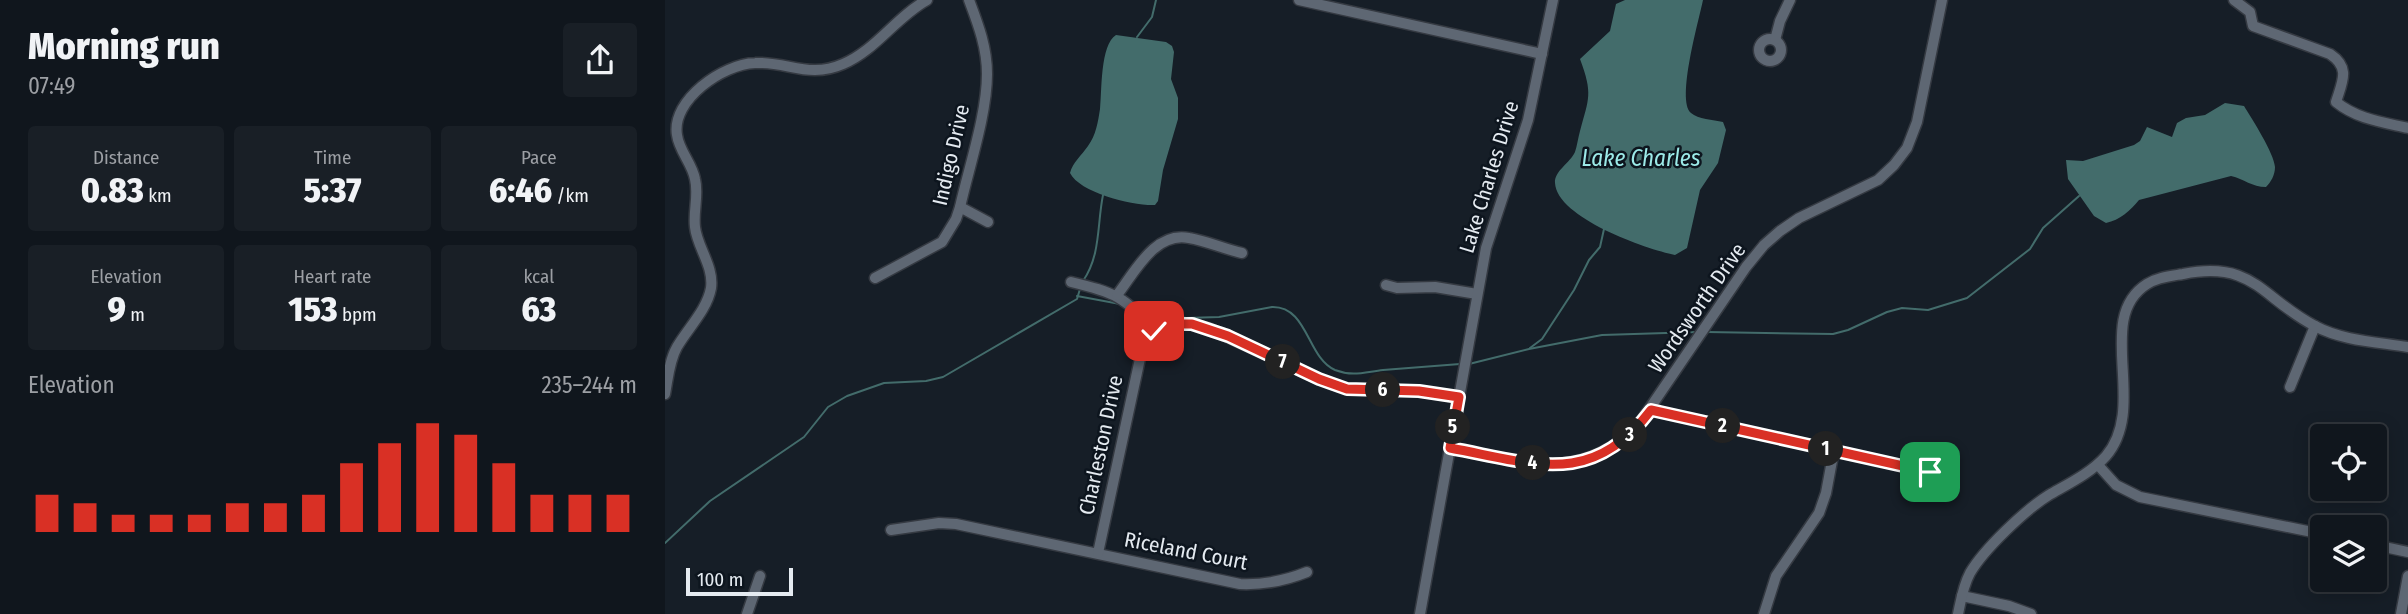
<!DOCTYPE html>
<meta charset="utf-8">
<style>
body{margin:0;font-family:"Fira Sans Condensed",sans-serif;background:#191f26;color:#f1f3f6;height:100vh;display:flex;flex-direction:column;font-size:26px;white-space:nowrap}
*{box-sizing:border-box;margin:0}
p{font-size:23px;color:#9c9fa4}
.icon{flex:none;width:38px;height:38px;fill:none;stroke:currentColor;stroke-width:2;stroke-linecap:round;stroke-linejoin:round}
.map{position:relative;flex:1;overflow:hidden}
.sheet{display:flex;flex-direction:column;background:#10161d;width:665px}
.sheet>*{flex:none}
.tools{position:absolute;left:1645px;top:424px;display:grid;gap:14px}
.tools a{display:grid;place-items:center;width:77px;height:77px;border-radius:7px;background:#10161d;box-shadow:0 4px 18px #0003,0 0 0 2px #30353b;font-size:35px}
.scale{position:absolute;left:21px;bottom:18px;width:107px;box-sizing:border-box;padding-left:7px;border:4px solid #e5ebf1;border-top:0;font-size:19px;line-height:24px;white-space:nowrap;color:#e5ebf1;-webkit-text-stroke:5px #0d151e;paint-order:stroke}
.pin{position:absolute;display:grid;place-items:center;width:60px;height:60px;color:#fff;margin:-30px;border-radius:14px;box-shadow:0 4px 10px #0006}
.km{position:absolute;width:35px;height:35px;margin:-18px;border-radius:50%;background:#222;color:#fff;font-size:19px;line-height:35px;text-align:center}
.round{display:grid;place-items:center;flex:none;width:74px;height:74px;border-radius:7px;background:#191f26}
.overview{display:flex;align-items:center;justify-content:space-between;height:119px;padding:0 28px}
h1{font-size:38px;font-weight:800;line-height:52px}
.stats{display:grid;grid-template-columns:repeat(3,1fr);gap:10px;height:119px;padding:7px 28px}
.stats div{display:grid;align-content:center;border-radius:7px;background:#191f26;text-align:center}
.stats b{font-size:35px;font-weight:800}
.stats small{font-size:19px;font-weight:400}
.stats p{font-size:19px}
.chart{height:196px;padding:14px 28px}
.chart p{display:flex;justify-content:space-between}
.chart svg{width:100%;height:126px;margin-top:7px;stroke:#d93025;stroke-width:6}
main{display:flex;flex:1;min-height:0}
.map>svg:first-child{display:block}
.water{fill:#436c6b}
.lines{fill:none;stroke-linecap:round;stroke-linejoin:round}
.stream{stroke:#436c6b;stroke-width:2}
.minor-casing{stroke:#353a42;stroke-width:13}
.minor{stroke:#5e6773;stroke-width:10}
.route-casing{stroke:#fff;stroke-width:14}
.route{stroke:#d93025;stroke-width:9}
.labels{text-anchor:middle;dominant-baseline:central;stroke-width:5;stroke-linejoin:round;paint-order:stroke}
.street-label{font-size:21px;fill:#e5ebf1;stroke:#0d151e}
.water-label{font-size:23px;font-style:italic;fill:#9ceae8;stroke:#0d151e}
</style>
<main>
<section class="sheet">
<div class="overview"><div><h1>Morning run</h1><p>07:49</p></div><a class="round"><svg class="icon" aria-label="share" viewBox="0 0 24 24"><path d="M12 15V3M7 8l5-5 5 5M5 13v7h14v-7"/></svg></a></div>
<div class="stats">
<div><p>Distance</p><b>0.83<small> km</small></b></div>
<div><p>Time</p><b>5:37</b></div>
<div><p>Pace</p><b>6:46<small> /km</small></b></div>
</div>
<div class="stats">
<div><p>Elevation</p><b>9<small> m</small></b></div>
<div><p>Heart rate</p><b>153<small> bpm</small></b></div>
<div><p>kcal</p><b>63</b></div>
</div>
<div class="chart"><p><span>Elevation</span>235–244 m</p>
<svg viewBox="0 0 160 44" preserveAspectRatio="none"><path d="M5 44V31M15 44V34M25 44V38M35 44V38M45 44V38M55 44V34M65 44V34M75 44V31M85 44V20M95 44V13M105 44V6M115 44V10M125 44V20M135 44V31M145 44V31M155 44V31"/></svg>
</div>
</section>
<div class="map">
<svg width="1743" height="614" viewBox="0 0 1743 614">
<rect width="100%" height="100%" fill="#161e27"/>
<!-- water -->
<g class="water">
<path d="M960,0H1038C1034,20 1011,100 1026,113C1033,119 1048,120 1058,122L1061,130L1053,163L1035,190L1022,248L1010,255C981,249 892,218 890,183C889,171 905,163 910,152C912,146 913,138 915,131C924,98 928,94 915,59L945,31L951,4Z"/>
<path d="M451,35L501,42L507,46L509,52L506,79L513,98V119L498,170L493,201L490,205C468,206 415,193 405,173C408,162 416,156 423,146C431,135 433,122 435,109C437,91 435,45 451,35Z"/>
<path d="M1560,103L1579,106C1587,119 1609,153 1610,167C1610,175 1606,182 1601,187C1587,187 1579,179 1566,176L1474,200C1465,211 1455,220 1441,223L1429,216L1403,179L1401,160L1418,161L1469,145L1475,141L1482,127L1507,137L1512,123L1521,118L1540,115Z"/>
</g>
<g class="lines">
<!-- stream -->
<g class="stream">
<path d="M472,37L487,17L491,0"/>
<path d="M418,281C436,255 432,224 438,195"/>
<path d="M412,296L455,304"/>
<path d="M474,309L521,318L554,317L607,307C643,306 642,358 670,370C688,377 700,372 718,370C743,368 769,366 795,364"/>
<path d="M1042,332L1168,334L1183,330L1222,312L1237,308L1263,310L1302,298L1365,249L1378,228L1414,196"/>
<path d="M865,348L877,339L909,290L924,260L935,247L939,229"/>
<path d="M804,364L864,349L937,335L1033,332"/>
<path d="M0,543L45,501L139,437L163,407L182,396L219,383L261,381L278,377L412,299L415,289"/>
</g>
<!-- minor casing -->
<g class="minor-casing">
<g id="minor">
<path d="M634,0L877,54"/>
<path d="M1569,0L1585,12L1588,26L1665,54C1686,68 1677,82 1671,102C1692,119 1717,122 1743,128"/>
<circle cx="1105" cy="50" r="11"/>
<path d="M1110,40L1115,21L1125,0"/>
<path d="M295,207L323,222"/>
<path d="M210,278L277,242L291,219L295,207C304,167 322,114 322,74C322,47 313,24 304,0"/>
<path d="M406,282C448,292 462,297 489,332"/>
<path d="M721,285L732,288L770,287L812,294"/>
<path d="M452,295C470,272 490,231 524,238C542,241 559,249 577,253"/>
<path d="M1625,387L1650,326"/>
<path d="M0,394C3,379 4,361 12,347C23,328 42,310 46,288C49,266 32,247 30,227C28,211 34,195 30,179C27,163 14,151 12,135C6,100 58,64 90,63C122,61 144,79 178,64C211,50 231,17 262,0"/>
<path d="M986,410L1265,472"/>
<path d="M785,448C857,461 908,484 970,430L1081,267L1099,245L1115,231L1134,218L1213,180L1229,165L1242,148L1252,122L1277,0"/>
<path d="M1433,465L1451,485L1475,497L1657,534"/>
<path d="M226,530L274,523L291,524L575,584C598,585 622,580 642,572"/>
<path d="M1710,545L1743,552"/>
<path d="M433,553L476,354C492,322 508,319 543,328L654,379L682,389L753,391L794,397"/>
<path d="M1297,596L1344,606L1366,614"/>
<path d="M82,614L95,576"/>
<path d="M755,614L821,248L863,120L888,0"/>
<path d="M1099,614L1111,576L1154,513L1161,493L1169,450"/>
<path d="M1293,614C1296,600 1298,586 1305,573C1319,549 1360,510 1384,495C1403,484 1426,473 1441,456C1484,406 1428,318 1482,284C1493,277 1506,276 1518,274C1589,260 1596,298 1650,326C1678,341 1713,342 1743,347"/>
<path d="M1736,614L1743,576"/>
</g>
</g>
<!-- minor -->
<use href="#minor" class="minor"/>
</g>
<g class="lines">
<!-- route casing -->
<g class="route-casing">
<path id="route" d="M489,331L512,324H527L563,336L654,379L682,389L754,391L794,397L785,448C868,463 926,489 986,410L1265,472"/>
</g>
<!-- route -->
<use href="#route" class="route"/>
</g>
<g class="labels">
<!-- street labels -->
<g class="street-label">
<text transform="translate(286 155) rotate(-77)">Indigo Drive</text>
<text transform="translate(824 177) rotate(-73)">Lake Charles Drive</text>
<text transform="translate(1032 308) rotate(-55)">Wordsworth Drive</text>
<text transform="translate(436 445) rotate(-78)">Charleston Drive</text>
<text transform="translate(521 551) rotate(11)">Riceland Court</text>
</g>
<!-- water labels -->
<g class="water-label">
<text x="976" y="158">Lake Charles</text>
</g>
</g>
</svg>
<div class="tools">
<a><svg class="icon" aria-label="locate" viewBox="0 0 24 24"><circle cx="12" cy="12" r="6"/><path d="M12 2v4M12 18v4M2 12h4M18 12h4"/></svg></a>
<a><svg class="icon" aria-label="layers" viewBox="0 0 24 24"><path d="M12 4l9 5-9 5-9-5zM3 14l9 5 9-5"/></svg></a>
</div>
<div class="scale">100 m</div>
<div class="pin" style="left:1265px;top:472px;background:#1e9e55"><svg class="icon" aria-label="arrive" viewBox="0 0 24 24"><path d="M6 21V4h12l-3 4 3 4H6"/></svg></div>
<div class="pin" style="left:489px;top:331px;background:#d93025"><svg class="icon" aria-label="check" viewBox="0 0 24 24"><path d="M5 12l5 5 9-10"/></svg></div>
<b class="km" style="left:1161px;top:449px">1</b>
<b class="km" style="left:1058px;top:426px">2</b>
<b class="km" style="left:965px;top:435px">3</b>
<b class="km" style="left:868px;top:463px">4</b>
<b class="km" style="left:788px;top:427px">5</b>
<b class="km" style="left:718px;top:390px">6</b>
<b class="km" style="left:618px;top:362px">7</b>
</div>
</main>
